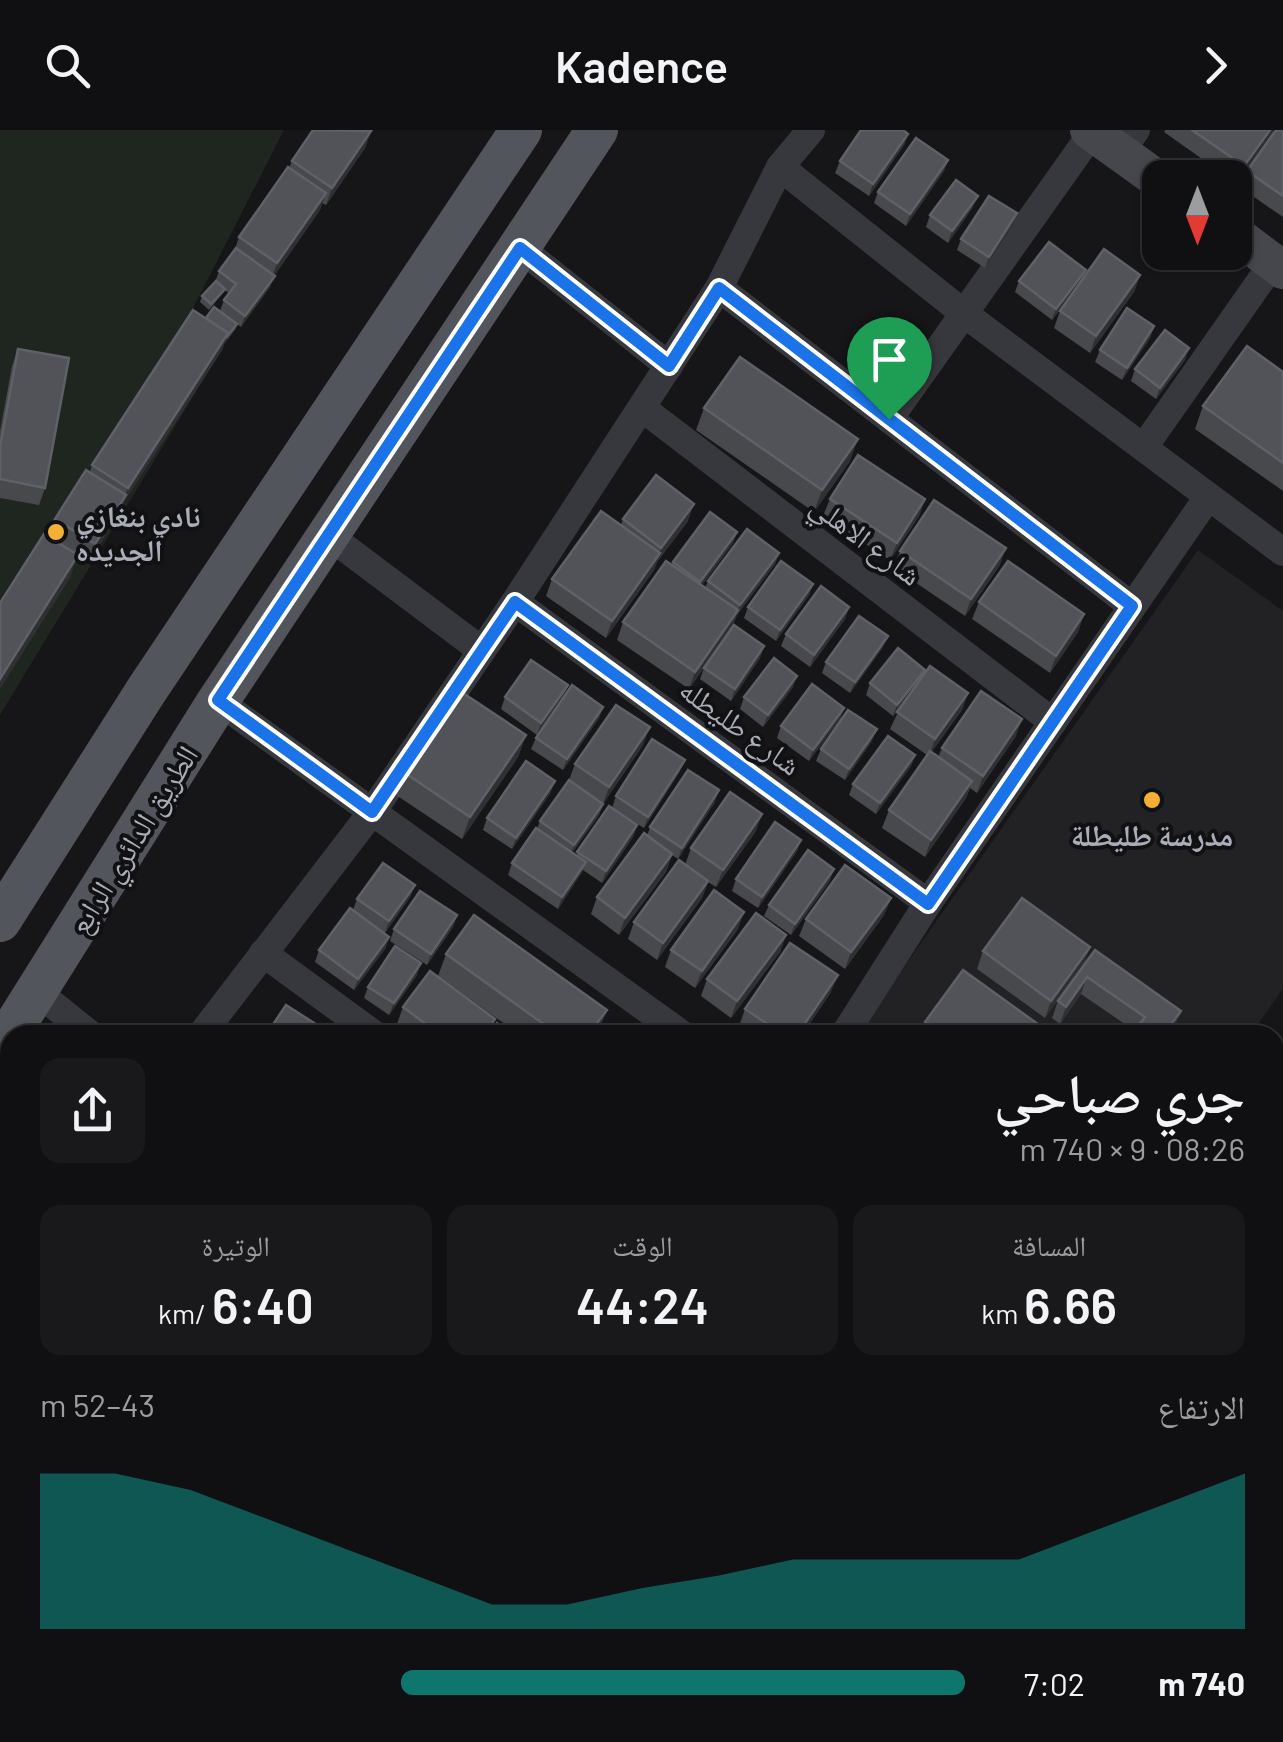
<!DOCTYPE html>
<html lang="ar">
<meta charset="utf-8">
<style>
body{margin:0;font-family:Barlow,"Noto Naskh Arabic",sans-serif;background:#19191b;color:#f1f3f6;direction:rtl;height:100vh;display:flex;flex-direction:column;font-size:38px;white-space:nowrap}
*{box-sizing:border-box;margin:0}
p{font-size:32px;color:#9c9d9f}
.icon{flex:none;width:55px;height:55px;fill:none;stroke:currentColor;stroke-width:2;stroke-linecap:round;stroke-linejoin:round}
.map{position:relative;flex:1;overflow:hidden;direction:ltr}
.panel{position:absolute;left:0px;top:895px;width:1285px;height:718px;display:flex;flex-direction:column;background:#101012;border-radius:30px 30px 0 0;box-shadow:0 2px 8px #0004,0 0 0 2px #303032;direction:rtl}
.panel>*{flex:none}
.needle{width:65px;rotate:180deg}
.controls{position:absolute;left:1142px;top:30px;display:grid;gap:20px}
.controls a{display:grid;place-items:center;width:110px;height:110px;border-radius:20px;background:#101012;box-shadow:0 2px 8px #0004,0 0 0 2px #303032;font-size:50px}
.pin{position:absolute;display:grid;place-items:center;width:85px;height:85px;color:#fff;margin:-102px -42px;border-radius:50% 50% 50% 0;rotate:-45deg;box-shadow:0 0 10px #0007}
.pin .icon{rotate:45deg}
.round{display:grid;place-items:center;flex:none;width:105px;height:105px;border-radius:20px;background:#19191b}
.overview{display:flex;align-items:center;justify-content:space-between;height:170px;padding:0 40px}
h1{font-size:55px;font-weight:600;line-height:75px}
.metrics{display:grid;grid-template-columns:repeat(3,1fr);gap:15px;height:170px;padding:10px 40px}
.metrics div{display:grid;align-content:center;border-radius:20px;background:#19191b;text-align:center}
.metrics b{font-size:50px;font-weight:600}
.metrics small{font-size:28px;font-weight:400}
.metrics p{font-size:28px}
.chart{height:280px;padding:20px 40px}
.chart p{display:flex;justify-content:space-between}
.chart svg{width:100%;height:180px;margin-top:10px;fill:#0f766e;opacity:.7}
ul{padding:0 40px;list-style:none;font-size:32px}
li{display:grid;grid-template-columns:160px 120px 1fr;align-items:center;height:75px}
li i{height:25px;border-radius:12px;background:#0f766e}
header{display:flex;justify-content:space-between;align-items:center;height:130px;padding:0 40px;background:#101012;font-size:45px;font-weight:600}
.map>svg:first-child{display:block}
.built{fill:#222225}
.green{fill:#1e261f}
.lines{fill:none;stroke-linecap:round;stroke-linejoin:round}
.minor{stroke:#37383d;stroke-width:28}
.secondary{stroke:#45474d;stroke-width:38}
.primary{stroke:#53555c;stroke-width:42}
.wall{fill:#47494d}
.shaded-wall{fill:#2f3033}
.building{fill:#525359;stroke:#5f6168;stroke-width:2.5}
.route-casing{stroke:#fff;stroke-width:20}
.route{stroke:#1a73e8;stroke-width:12}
.poi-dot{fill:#f2b134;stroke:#111113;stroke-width:4}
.labels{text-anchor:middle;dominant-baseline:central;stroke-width:8;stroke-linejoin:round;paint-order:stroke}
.poi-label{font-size:30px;font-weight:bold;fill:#a8adb8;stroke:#111113;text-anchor:start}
.street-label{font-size:30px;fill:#a8adb8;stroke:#111113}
</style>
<header><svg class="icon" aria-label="forward" viewBox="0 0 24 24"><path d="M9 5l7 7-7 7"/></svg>Kadence<svg class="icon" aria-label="search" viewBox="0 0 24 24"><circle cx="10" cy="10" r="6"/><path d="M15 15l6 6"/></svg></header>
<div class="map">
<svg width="1283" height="1612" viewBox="0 0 1283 1612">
<rect width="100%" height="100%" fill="#161618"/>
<!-- built -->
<g class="built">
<path d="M1198,420L1283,481V859L1250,905H856Z"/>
<path d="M1283,1037V1248L1275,1242V1050Z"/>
</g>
<!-- green -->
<path class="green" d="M0,0H284L186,192L222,219L0,585Z"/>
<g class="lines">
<!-- minor -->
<g class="minor">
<path d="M1120,22L1136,0"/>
<path d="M780,37L966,185L1283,422"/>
<path d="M520,118L669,236"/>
<path d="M719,158L1132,476"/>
<path d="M642,278L1053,592"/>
<path d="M889,289L1092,3"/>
<path d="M1144,317L1273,133"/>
<path d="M328,405L481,520"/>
<path d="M515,472L928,773"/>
<path d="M218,571L683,905"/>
<path d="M263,823L375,905"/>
<path d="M36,861L91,905"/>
<path d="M201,905L372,682L515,472L719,158L780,37L811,0"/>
<path d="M844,905L928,773L1208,367"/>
<path d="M1275,981L1283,968"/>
<path d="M0,1201L10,1186"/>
<path d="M0,1278L10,1312"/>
<path d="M1275,1329L1283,1335"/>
<path d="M93,1602L96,1612"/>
<path d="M281,1602L284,1612"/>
<path d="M730,1602L732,1612"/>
<path d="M997,1612L1000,1602"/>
</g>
<!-- secondary -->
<g class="secondary">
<path d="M1089,0L1160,51"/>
<path d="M1235,104L1283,140"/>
</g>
<!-- primary -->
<g class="primary">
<path d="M0,791L146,561L521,0"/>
<path d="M0,919L218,571L597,0"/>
</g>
</g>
<!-- wall -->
<g class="wall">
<path d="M1165,0H1273L1271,7L1283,0V87L1241,58L1247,41L1238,53L1235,51V48H1229L1164,2Z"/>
<path d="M371,1L365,18L326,75L322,73L320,80L274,146L270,157L241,197L237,194L235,200L224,214L222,220L123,373L120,382L89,431L49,406L55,389L90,342L92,335L206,188L220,181L224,170L229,163L224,160L222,164L209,180L200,172L202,166L215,152L219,141L235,119L239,107L289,38L292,31Z"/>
<path d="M908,4L904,15L869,66L835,43L840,31Z"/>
<path d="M948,30L944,41L906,96L874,73L878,62Z"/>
<path d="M973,77L948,113L926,97L930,85Z"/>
<path d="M1013,95L985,138L957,120L961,109Z"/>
<path d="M1140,145L1134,162L1090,223L1054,198L1060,181L1066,172L1052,190L1015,162L1019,151L1083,149Z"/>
<path d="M1154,196L1150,208L1122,250L1095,232L1100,220Z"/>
<path d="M18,219L45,358L39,375L0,368V301L12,236Z"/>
<path d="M1185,230L1156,269L1131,251L1135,239Z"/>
<path d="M1283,242V361L1195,299L1203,276Z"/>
<path d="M704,278L850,331L814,382L696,300Z"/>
<path d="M830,369H925L919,386L890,430L823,386Z"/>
<path d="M623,389L688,391L657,432L654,440L606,508L546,466L552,449L621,395Z"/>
<path d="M737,402L733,413L702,455L705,458L708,451L779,423L775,434L737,485L732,497L764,516L760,528L731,571L700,549L704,538L717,519L689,559L617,510L623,492L673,432Z"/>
<path d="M900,421L1000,435L965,486L894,438Z"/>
<path d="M813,454L809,465L776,511L744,488L748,477Z"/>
<path d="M979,472L1084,484L1078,502L1050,543L972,489Z"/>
<path d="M849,477L845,489L810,537L781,516L786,504Z"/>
<path d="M883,517L850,563L822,543L826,532Z"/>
<path d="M925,540L923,546L968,563L962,580L931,622L938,627L942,618L1016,606L977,663L970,658L966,668L925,727L882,698L889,680L927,625L890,599L900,578L893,586L866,565L870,553Z"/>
<path d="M568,555L564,567L537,605L501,579L505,567Z"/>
<path d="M793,557L763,597L740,579L744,567Z"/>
<path d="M603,577L599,588L563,640L531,619L536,608Z"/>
<path d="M844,578L840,589L809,631L777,608L781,596Z"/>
<path d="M526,605L518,627L462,709L393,663L402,641Z"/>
<path d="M872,611L845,650L816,631L821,619Z"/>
<path d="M643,615L603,674L599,685L572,723L576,726L612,678L616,666L680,641L644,698L612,678L637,695L633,707L602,753L583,740L558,779L508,745L512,733L537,699L540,691L569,650L575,634Z"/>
<path d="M915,625L911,636L876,684L849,665L853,654Z"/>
<path d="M551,662L512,719L483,700L487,688Z"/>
<path d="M715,672L678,729L672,725L666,742L619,805L591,784L597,767L647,706L650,697Z"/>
<path d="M756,701L716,757L708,752L702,768L657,830L628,809L634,792L685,735L691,718Z"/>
<path d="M801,710L797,721L758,778L732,761L736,749Z"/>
<path d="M830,751L791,805L764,786L769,775Z"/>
<path d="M415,755L410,767L385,803L389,807L385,819L354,860L315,832L319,820L353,780L357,769Z"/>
<path d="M891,768L884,785L845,839L799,806L806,789Z"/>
<path d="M457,785L453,797L427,835L390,811L394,799Z"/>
<path d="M738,799L695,858L665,837L671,820Z"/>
<path d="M786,805L780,822L731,888L701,866L707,849Z"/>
<path d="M1090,817L1045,888L977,839L983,821Z"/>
<path d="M1095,820L1181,881L1174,898L1169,905H1132L1135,901L1081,864L1060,894L1052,888L1058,871Z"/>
<path d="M446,824L607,880L598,902L596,905H520L438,846Z"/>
<path d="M417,845L389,885L364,868L368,857Z"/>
<path d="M831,862L802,905H753L739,896L745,879Z"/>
<path d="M403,877L491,900L514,905H411L397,894Z"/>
<path d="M925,892L1053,905H920Z"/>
<path d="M1283,1125V1178L1275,1173V1137Z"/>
<path d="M1283,1473V1499L1275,1494Z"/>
<path d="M122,1602H170L173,1612H119Z"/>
<path d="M202,1602H244L246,1612H199Z"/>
<path d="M408,1602H435L439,1612H407L406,1608Z"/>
<path d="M443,1602H488L490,1612H445Z"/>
<path d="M501,1602H530L528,1608L520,1612H505Z"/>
<path d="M584,1602H631L634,1612H588Z"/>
</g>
<!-- shaded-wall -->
<g class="shaded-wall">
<path d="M1270,0H1273L1271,8L1238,53L1244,36Z"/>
<path d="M371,1L365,18L326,75L332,58Z"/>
<path d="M908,4L904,15L869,66L873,54Z"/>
<path d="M948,30L944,41L906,96L910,84Z"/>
<path d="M326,63L320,80L271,150L277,133Z"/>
<path d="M978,66L973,77L948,113L952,101Z"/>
<path d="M1017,83L1013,95L985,138L989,127Z"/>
<path d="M1086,140L1082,151L1052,190L1056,179Z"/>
<path d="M1140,145L1134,162L1090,223L1096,206Z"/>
<path d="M275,146L270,157L241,197L245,186Z"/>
<path d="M237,194L235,200L224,214L222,220L123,373L120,382L89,431L95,414L124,367L128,358L228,203Z"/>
<path d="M1154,196L1150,208L1122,250L1127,238Z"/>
<path d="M1189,218L1185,230L1156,269L1160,258Z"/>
<path d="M858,309L850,331L814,382L822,360Z"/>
<path d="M925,369L919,386L890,430L897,413Z"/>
<path d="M694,374L688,391L657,432L654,440L606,508L612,491L658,427L661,418Z"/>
<path d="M737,402L733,413L696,463L700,452Z"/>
<path d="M1006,418L1000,435L965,486L971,469Z"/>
<path d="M779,423L775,434L737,485L732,498L689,559L695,542L737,482L740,475Z"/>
<path d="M78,425L70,448L0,559V549Z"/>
<path d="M813,454L809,465L776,511L780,500Z"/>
<path d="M849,477L845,489L810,537L814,525Z"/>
<path d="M1084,484L1078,502L1050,543L1056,526Z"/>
<path d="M888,506L883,517L850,563L855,552Z"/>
<path d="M764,516L760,528L731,571L735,559Z"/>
<path d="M925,540L921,552L893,586L897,575Z"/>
<path d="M797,546L793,557L763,597L768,585Z"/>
<path d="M568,555L564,567L537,605L541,593Z"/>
<path d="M968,563L962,580L929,626L935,609Z"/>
<path d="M603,577L599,588L563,640L567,629Z"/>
<path d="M844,578L840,589L809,631L813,620Z"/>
<path d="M1022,589L1016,606L977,663L983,646Z"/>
<path d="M650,597L643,615L603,674L599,685L570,726L574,715L603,674L609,657Z"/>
<path d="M877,599L872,611L845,650L849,639Z"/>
<path d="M526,605L518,627L462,709L470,687Z"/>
<path d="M915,625L911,636L876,684L880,673Z"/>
<path d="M685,630L680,641L644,698L648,687Z"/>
<path d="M555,651L551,662L512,719L516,708Z"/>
<path d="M972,651L966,668L925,727L931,710Z"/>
<path d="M719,660L715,672L678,729L682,718Z"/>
<path d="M762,684L756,701L716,757L723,740Z"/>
<path d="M637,695L633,707L602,753L606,741Z"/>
<path d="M801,710L797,721L758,778L762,767Z"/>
<path d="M672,724L666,742L619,805L625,788Z"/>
<path d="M586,732L581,744L558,779L562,767Z"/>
<path d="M834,739L830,751L791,805L795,794Z"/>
<path d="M708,751L702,768L657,830L663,813Z"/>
<path d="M415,755L410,767L385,803L389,791Z"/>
<path d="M891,768L884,785L845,839L851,822Z"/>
<path d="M744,782L738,799L695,858L702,841Z"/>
<path d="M457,785L453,797L427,835L431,824Z"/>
<path d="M786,805L780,822L731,888L737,871Z"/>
<path d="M389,807L385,819L354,860L358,849Z"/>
<path d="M1090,817L1084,835L1045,888L1051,871Z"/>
<path d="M421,833L417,845L389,885L394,873Z"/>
<path d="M838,845L831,862L802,905H797Z"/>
<path d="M1087,847L1081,864L1060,894L1066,877Z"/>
<path d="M607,880L598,902L596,905H588Z"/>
<path d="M1181,881L1174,898L1169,905H1163Z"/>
<path d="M9,1454L5,1465L0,1466V1456Z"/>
<path d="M10,1537V1552L0,1555V1540Z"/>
<path d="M10,1598V1602H50L15,1612H0V1601Z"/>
<path d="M520,1602H530L528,1608L520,1612H510L512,1607Z"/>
<path d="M544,1602H563L541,1610Z"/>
</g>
<!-- building -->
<g class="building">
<path d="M313,0L371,1L332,58L292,31Z"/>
<path d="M861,0H903L908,4L873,54L840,31Z"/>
<path d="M1192,0H1270L1244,36Z"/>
<path d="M1276,0H1283V66L1247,41Z"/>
<path d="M916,8L948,30L910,84L878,62Z"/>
<path d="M288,37L326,63L277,133L239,107Z"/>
<path d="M956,50L978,66L952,101L930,85Z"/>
<path d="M989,66L1017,83L989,127L961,109Z"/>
<path d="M1049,112L1086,140L1056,179L1019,151Z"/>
<path d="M236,118L275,146L245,186L224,170L236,154L219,141Z"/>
<path d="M1104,119L1140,145L1096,206L1060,181Z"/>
<path d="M216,151L225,159L211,174L202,166Z"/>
<path d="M214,177L237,194L226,208L228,203L206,188Z"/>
<path d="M1127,178L1154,196L1127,238L1100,220Z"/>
<path d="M193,180L228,203L128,358L92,335Z"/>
<path d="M1165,200L1189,218L1160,258L1135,239Z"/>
<path d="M1247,216L1283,242V333L1203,276Z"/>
<path d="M18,219L69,228L45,358L0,349V317Z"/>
<path d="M740,227L858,309L822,360L704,278Z"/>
<path d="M858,325L925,369L897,413L830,369Z"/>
<path d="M86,340L126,365L95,414L55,389Z"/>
<path d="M656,345L694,374L661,418L623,389Z"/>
<path d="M934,370L1006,418L971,469L900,421Z"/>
<path d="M601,381L660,423L612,491L552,449Z"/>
<path d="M710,382L737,402L700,452L673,432Z"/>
<path d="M747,399L779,423L740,475L708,451Z"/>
<path d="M44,404L78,425L0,549V473Z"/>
<path d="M666,431L738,480L695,542L623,492Z"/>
<path d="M781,431L813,454L780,500L748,477Z"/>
<path d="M1008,431L1084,484L1056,526L979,472Z"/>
<path d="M821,456L849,477L814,525L786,504Z"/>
<path d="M859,486L888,506L855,552L826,532Z"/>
<path d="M734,495L764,516L735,559L704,538Z"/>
<path d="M898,518L925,540L897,575L870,553Z"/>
<path d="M774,528L797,546L768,585L744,567Z"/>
<path d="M531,530L568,555L541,593L505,567Z"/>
<path d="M930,536L968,563L935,609L897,582Z"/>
<path d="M812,554L844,578L813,620L781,596Z"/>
<path d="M572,555L603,577L567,629L536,608Z"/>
<path d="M457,559L526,605L470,687L402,641Z"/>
<path d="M981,561L1022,589L983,646L942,618Z"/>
<path d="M616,575L650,597L609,657L575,634Z"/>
<path d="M848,580L877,599L849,639L821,619Z"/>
<path d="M888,606L915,625L880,673L853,654Z"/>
<path d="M652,609L685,630L648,687L616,666Z"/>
<path d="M930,621L972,651L931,710L889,680Z"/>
<path d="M526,631L555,651L516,708L487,688Z"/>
<path d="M688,640L719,660L682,718L650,697Z"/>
<path d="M569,650L603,674L574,715L540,691Z"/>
<path d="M730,662L762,684L723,740L691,718Z"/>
<path d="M609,676L637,695L606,741L577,722Z"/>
<path d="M775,692L801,710L762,767L736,749Z"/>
<path d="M536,698L586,732L562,767L512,733Z"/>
<path d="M644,703L672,724L625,788L597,767Z"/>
<path d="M808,720L834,739L795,794L769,775Z"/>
<path d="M679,730L708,751L663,813L634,792Z"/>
<path d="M383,733L415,755L389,791L357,769Z"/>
<path d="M845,735L891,768L851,822L806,789Z"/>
<path d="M714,760L744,782L702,841L671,820Z"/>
<path d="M420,761L457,785L431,824L394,799Z"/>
<path d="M1022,768L1090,817L1051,871L983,821Z"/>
<path d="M350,778L389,807L358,849L319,820Z"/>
<path d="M756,783L786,805L737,871L707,849Z"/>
<path d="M474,785L607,880L588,905H559L446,824Z"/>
<path d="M790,813L838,845L797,905H784L745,879Z"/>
<path d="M395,816L421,833L394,873L368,857Z"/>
<path d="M1095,820L1181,881L1163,905H1132L1145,887L1087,847L1066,877L1058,871Z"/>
<path d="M963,840L1053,905H943L925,892Z"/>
<path d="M430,841L495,889L484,905H440L403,877Z"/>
<path d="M286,875L325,900L322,905H266Z"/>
<path d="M497,893L514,905H488Z"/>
<path d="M602,896L615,905H596Z"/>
<path d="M1283,1125V1150L1275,1145V1137Z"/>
<path d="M3,1432L9,1454L0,1456V1433Z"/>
<path d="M5,1462L10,1477V1495L0,1498V1464Z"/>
<path d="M10,1497V1537L0,1540V1500Z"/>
<path d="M10,1554V1598L0,1601V1556Z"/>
<path d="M124,1602H170L173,1612H127Z"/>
<path d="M206,1602H244L246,1612H209Z"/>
<path d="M411,1602H435L439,1612H413Z"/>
<path d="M450,1602H488L490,1611L452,1612Z"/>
<path d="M572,1602H581L584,1612H548Z"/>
<path d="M596,1602H631L634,1612H600Z"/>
<path d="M653,1602H689L694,1612H640L638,1607Z"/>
<path d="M351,1603L353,1612H317Z"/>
<path d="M393,1603L396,1612H368V1611Z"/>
</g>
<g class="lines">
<!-- route casing -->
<g class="route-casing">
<path id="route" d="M520,118L669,236L719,158L1132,476L928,774L515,472L372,682L218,570Z"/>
</g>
<!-- route -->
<use href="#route" class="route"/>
</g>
<!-- markers -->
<g class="poi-dot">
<circle cx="56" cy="402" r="10"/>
<circle cx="1152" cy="670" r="10"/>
</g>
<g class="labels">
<!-- poi labels -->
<g class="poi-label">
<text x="76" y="385">نادي بنغازي<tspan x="76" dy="34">الجديده</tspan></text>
<text x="1152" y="704" text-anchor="middle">مدرسة طليطلة</text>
</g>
<!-- street labels -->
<g class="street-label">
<text transform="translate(867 409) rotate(37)">شارع الاهلي</text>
<text transform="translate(741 596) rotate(36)">شارع طليطله</text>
<text transform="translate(132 709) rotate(-58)">الطريق الدائري الرابع</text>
</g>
</g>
</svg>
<div class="controls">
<a><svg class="needle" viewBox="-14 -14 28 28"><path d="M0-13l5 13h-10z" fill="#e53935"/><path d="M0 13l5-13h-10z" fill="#9c9d9f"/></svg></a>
</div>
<div class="pin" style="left:889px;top:289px;background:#1e9e55"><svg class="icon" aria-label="arrive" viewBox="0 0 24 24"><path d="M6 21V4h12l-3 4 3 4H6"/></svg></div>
<section class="panel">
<div class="overview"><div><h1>جري صباحي</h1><p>08:26 · 9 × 740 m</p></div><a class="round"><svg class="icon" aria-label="share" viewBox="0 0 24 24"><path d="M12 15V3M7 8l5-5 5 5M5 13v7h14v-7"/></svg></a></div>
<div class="metrics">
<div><p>المسافة</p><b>6.66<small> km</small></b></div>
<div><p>الوقت</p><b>44:24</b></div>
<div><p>الوتيرة</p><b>6:40<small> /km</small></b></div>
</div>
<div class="chart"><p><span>الارتفاع</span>43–52 m</p>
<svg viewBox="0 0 160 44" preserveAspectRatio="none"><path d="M0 44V6L10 6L20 10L30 17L40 24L50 31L60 38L70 38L80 34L90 31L100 27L110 27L120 27L130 27L140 20L150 13L160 6V44z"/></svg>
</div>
<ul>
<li><b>740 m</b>7:02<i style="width:61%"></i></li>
</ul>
</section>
</div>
